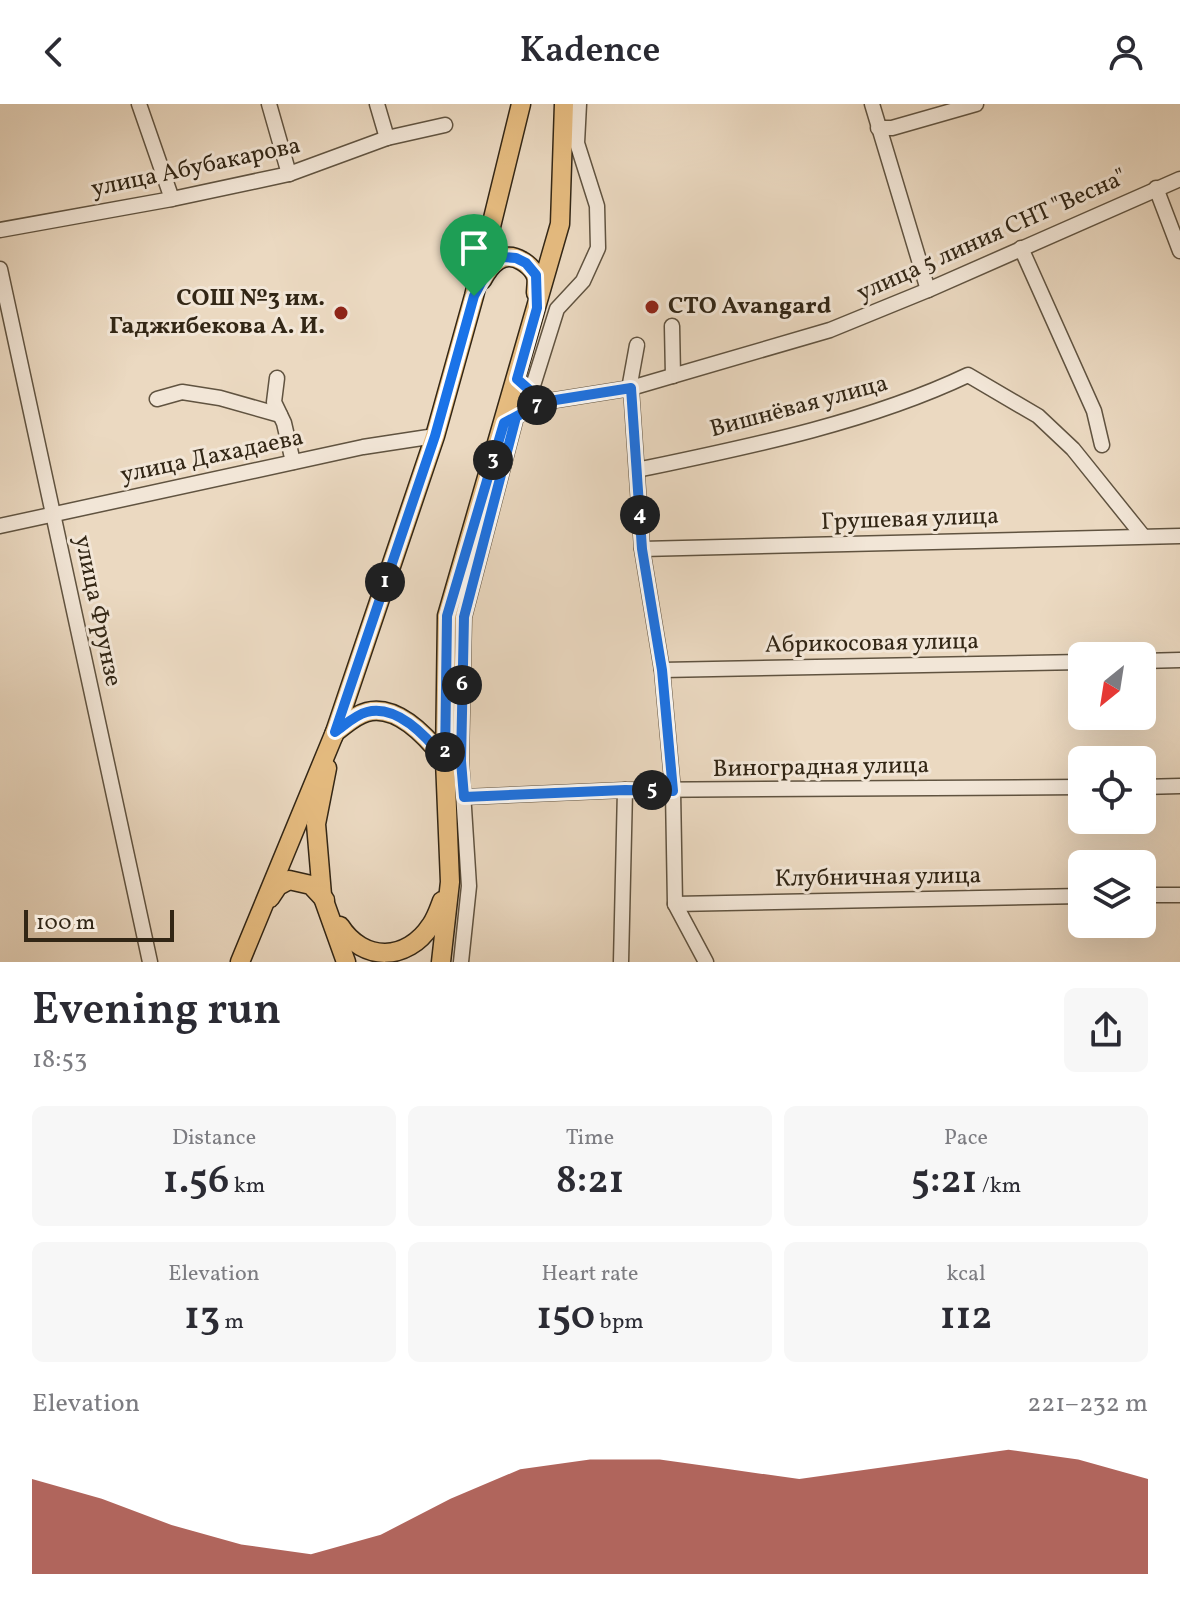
<!DOCTYPE html>
<meta charset="utf-8">
<style>
body{margin:0;font-family:Vollkorn,serif;background:#f7f7f7;color:#2b2b33;height:100vh;display:flex;flex-direction:column;font-size:30px;white-space:nowrap}
*{box-sizing:border-box;margin:0}
p{font-size:26px;color:#7c7c81}
.icon{flex:none;width:44px;height:44px;fill:none;stroke:currentColor;stroke-width:2;stroke-linecap:round;stroke-linejoin:round}
.map{position:relative;height:858px;overflow:hidden}
.details{display:flex;flex-direction:column;background:#fff;flex:1}
.details>*{flex:none}
.needle{width:52px;rotate:210deg}
.controls{position:absolute;left:1068px;top:538px;display:grid;gap:16px}
.controls a{display:grid;place-items:center;width:88px;height:88px;border-radius:12px;background:#fff;box-shadow:0 8px 32px #0002;font-size:40px}
.scale{position:absolute;left:24px;bottom:20px;width:150px;box-sizing:border-box;padding-left:8px;border:4px solid #322615;border-top:0;font-size:22px;line-height:28px;white-space:nowrap;color:#322615;-webkit-text-stroke:6px #f2e6d7;paint-order:stroke}
.pin{position:absolute;display:grid;place-items:center;width:68px;height:68px;color:#fff;margin:-82px -34px;border-radius:50% 50% 50% 0;rotate:-45deg;box-shadow:0 0 8px #0007}
.pin .icon{rotate:45deg}
.km{position:absolute;width:40px;height:40px;margin:-20px;border-radius:50%;background:#222;color:#fff;font-size:22px;line-height:40px;text-align:center}
.round{display:grid;place-items:center;flex:none;width:84px;height:84px;border-radius:12px;background:#f7f7f7}
.overview{display:flex;align-items:center;justify-content:space-between;height:136px;padding:0 32px}
h1{font-size:44px;font-weight:600;line-height:60px}
.metrics{display:grid;grid-template-columns:repeat(3,1fr);gap:12px;height:136px;padding:8px 32px}
.metrics div{display:grid;align-content:center;border-radius:12px;background:#f7f7f7;text-align:center}
.metrics b{font-size:40px;font-weight:600}
.metrics small{font-size:22px;font-weight:400}
.metrics p{font-size:22px}
.chart{height:224px;padding:16px 32px}
.chart p{display:flex;justify-content:space-between}
.chart svg{width:100%;height:144px;margin-top:8px;fill:#8f2418;opacity:.7}
header{display:flex;justify-content:space-between;align-items:center;height:104px;padding:0 32px;background:#fff;font-size:36px;font-weight:600}
.map>svg:first-child{display:block}
.lines{fill:none;stroke-linecap:round;stroke-linejoin:round}
.minor-casing{stroke:#605340;stroke-width:17}
.major-casing{stroke:#322615;stroke-width:21}
.minor{stroke:#f2e6d7;stroke-width:14}
.major{stroke:#e6bc80;stroke-width:18}
.route-casing{stroke:#fff;stroke-width:16}
.route{stroke:#1a73e8;stroke-width:10}
.poi-dot{fill:#8f2418;stroke:#f2e6d7;stroke-width:3}
.labels{text-anchor:middle;dominant-baseline:central;stroke-width:6;stroke-linejoin:round;paint-order:stroke}
.street-label{font-size:24px;fill:#322615;stroke:#f2e6d7}
.poi-label{font-size:24px;font-weight:bold;fill:#322615;stroke:#f2e6d7;text-anchor:end}
</style>
<header><svg class="icon" aria-label="back" viewBox="0 0 24 24"><path d="M15 5l-7 7 7 7"/></svg>Kadence<svg class="icon" aria-label="person" viewBox="0 0 24 24"><circle cx="12" cy="8" r="4"/><path d="M4 21q1-7 8-7t8 7"/></svg></header>
<div class="map">
<svg width="1180" height="858" viewBox="0 0 1180 858">
<rect width="100%" height="100%" fill="#ebd9c1"/>
<filter id="stains"><feTurbulence type="fractalNoise" baseFrequency=".0025" numOctaves="4"/><feColorMatrix values="0 0 0 0 .2 0 0 0 0 .09 0 0 0 0 .02 0 0 0 .5 -.17"/></filter>
<radialGradient id="worn" r=".72"><stop offset=".6" stop-color="#630" stop-opacity="0"/><stop offset="1" stop-color="#630" stop-opacity=".3"/></radialGradient>
<g class="lines">
<!-- minor casing -->
<g class="minor-casing">
<g id="minor">
<path d="M139,0L172,95"/>
<path d="M269,0L289,70"/>
<path d="M377,0L387,34"/>
<path d="M872,0L928,186"/>
<path d="M878,24H892L976,0"/>
<path d="M1156,84L1180,147"/>
<path d="M0,126L172,95L289,70L387,34L445,21"/>
<path d="M1021,144L1094,307L1102,341"/>
<path d="M0,165L150,858"/>
<path d="M672,222L673,272"/>
<path d="M277,274L274,298L284,319L293,358"/>
<path d="M631,284L642,445L662,566L673,687L675,800L706,858"/>
<path d="M629,285L637,241"/>
<path d="M531,288L557,205L583,177L598,144L597,102L577,39L579,0"/>
<path d="M157,295L182,288L220,294L280,311"/>
<path d="M504,319L543,298L631,284L830,226L928,186L1180,75"/>
<path d="M637,366C747,343 867,319 968,271L1038,312L1073,345L1143,432"/>
<path d="M0,422L363,343L435,332"/>
<path d="M642,445L1180,432"/>
<path d="M1142,557L1180,556"/>
<path d="M662,566L1082,558"/>
<path d="M1142,683L1180,682"/>
<path d="M464,693L625,686L1082,683"/>
<path d="M1142,791H1180"/>
<path d="M675,800L1082,792"/>
<path d="M461,858L469,782L461,657L464,513L516,313"/>
<path d="M621,858L625,686"/>
</g>
</g>
<!-- major casing -->
<g class="major-casing">
<g id="major">
<path d="M482,176C490,161 503,145 522,157C526,159 533,165 535,170C538,175 536,184 536,189"/>
<path d="M334,631L335,628C345,621 355,611 367,608C398,600 428,634 445,656"/>
<path d="M327,664L316,720L322,791L346,858"/>
<path d="M270,794L278,782L289,776L311,781L325,796"/>
<path d="M340,822C363,858 407,858 431,821C436,814 439,805 442,797"/>
<path d="M240,858L335,628L435,332L474,192L521,0"/>
<path d="M441,858L450,778L445,656L447,512L560,120L564,0"/>
</g>
</g>
<!-- minor -->
<use href="#minor" class="minor"/>
<!-- major -->
<use href="#major" class="major"/>
</g>
<g class="lines">
<!-- route casing -->
<g class="route-casing">
<path id="route" d="M474,192L435,332L335,628C345,621 355,611 367,608C398,600 428,634 445,656L447,512L504,319L543,298L631,284L642,445L662,566L673,687L625,686L464,693L461,657L464,513L516,313L543,298L517,275L537,204L536,171L526,159L516,154L503,153L490,162L474,192"/>
</g>
<!-- route -->
<use href="#route" class="route"/>
</g>
<!-- markers -->
<g class="poi-dot">
<circle cx="652" cy="203" r="8"/>
<circle cx="341" cy="209" r="8"/>
</g>
<g class="labels">
<!-- street labels -->
<g class="street-label">
<text transform="translate(196 64) rotate(-12)">улица Абубакарова</text>
<text transform="translate(992 132) rotate(-24)">улица 5 линия СНТ "Весна"</text>
<text transform="translate(799 303) rotate(-15)">Вишнёвая улица</text>
<text transform="translate(212 353) rotate(-12)">улица Дахадаева</text>
<text transform="translate(910 416) rotate(-2)">Грушевая улица</text>
<text transform="translate(97 507) rotate(78)">улица Фрунзе</text>
<text transform="translate(872 540) rotate(-1)">Абрикосовая улица</text>
<text transform="translate(821 664) rotate(-1)">Виноградная улица</text>
<text transform="translate(878 774) rotate(-1)">Клубничная улица</text>
</g>
<!-- poi labels -->
<g class="poi-label">
<text x="325" y="195">СОШ №3 им.<tspan x="325" dy="28">Гаджибекова А. И.</tspan></text>
<text x="668" y="203" text-anchor="start">СТО Avangard</text>
</g>
</g>
<rect width="100%" height="100%" filter="url(#stains)"/>
<rect width="100%" height="100%" fill="url(#worn)"/>
</svg>
<div class="controls">
<a><svg class="needle" viewBox="-14 -14 28 28"><path d="M0-13l5 13h-10z" fill="#e53935"/><path d="M0 13l5-13h-10z" fill="#7c7c81"/></svg></a>
<a><svg class="icon" aria-label="locate" viewBox="0 0 24 24"><circle cx="12" cy="12" r="6"/><path d="M12 2v4M12 18v4M2 12h4M18 12h4"/></svg></a>
<a><svg class="icon" aria-label="layers" viewBox="0 0 24 24"><path d="M12 4l9 5-9 5-9-5zM3 14l9 5 9-5"/></svg></a>
</div>
<div class="scale">100 m</div>
<div class="pin" style="left:474px;top:192px;background:#1e9e55"><svg class="icon" aria-label="arrive" viewBox="0 0 24 24"><path d="M6 21V4h12l-3 4 3 4H6"/></svg></div>
<b class="km" style="left:385px;top:478px">1</b>
<b class="km" style="left:445px;top:648px">2</b>
<b class="km" style="left:493px;top:356px">3</b>
<b class="km" style="left:640px;top:411px">4</b>
<b class="km" style="left:652px;top:686px">5</b>
<b class="km" style="left:462px;top:581px">6</b>
<b class="km" style="left:537px;top:301px">7</b>
</div>
<section class="details">
<div class="overview"><div><h1>Evening run</h1><p>18:53</p></div><a class="round"><svg class="icon" aria-label="share" viewBox="0 0 24 24"><path d="M12 15V3M7 8l5-5 5 5M5 13v7h14v-7"/></svg></a></div>
<div class="metrics">
<div><p>Distance</p><b>1.56<small> km</small></b></div>
<div><p>Time</p><b>8:21</b></div>
<div><p>Pace</p><b>5:21<small> /km</small></b></div>
</div>
<div class="metrics">
<div><p>Elevation</p><b>13<small> m</small></b></div>
<div><p>Heart rate</p><b>150<small> bpm</small></b></div>
<div><p>kcal</p><b>112</b></div>
</div>
<div class="chart"><p><span>Elevation</span>221–232 m</p>
<svg viewBox="0 0 160 44" preserveAspectRatio="none"><path d="M0 44V15L10 21L20 29L30 35L40 38L50 32L60 21L70 12L80 9L90 9L100 12L110 15L120 12L130 9L140 6L150 9L160 15V44z"/></svg>
</div>
</section>
